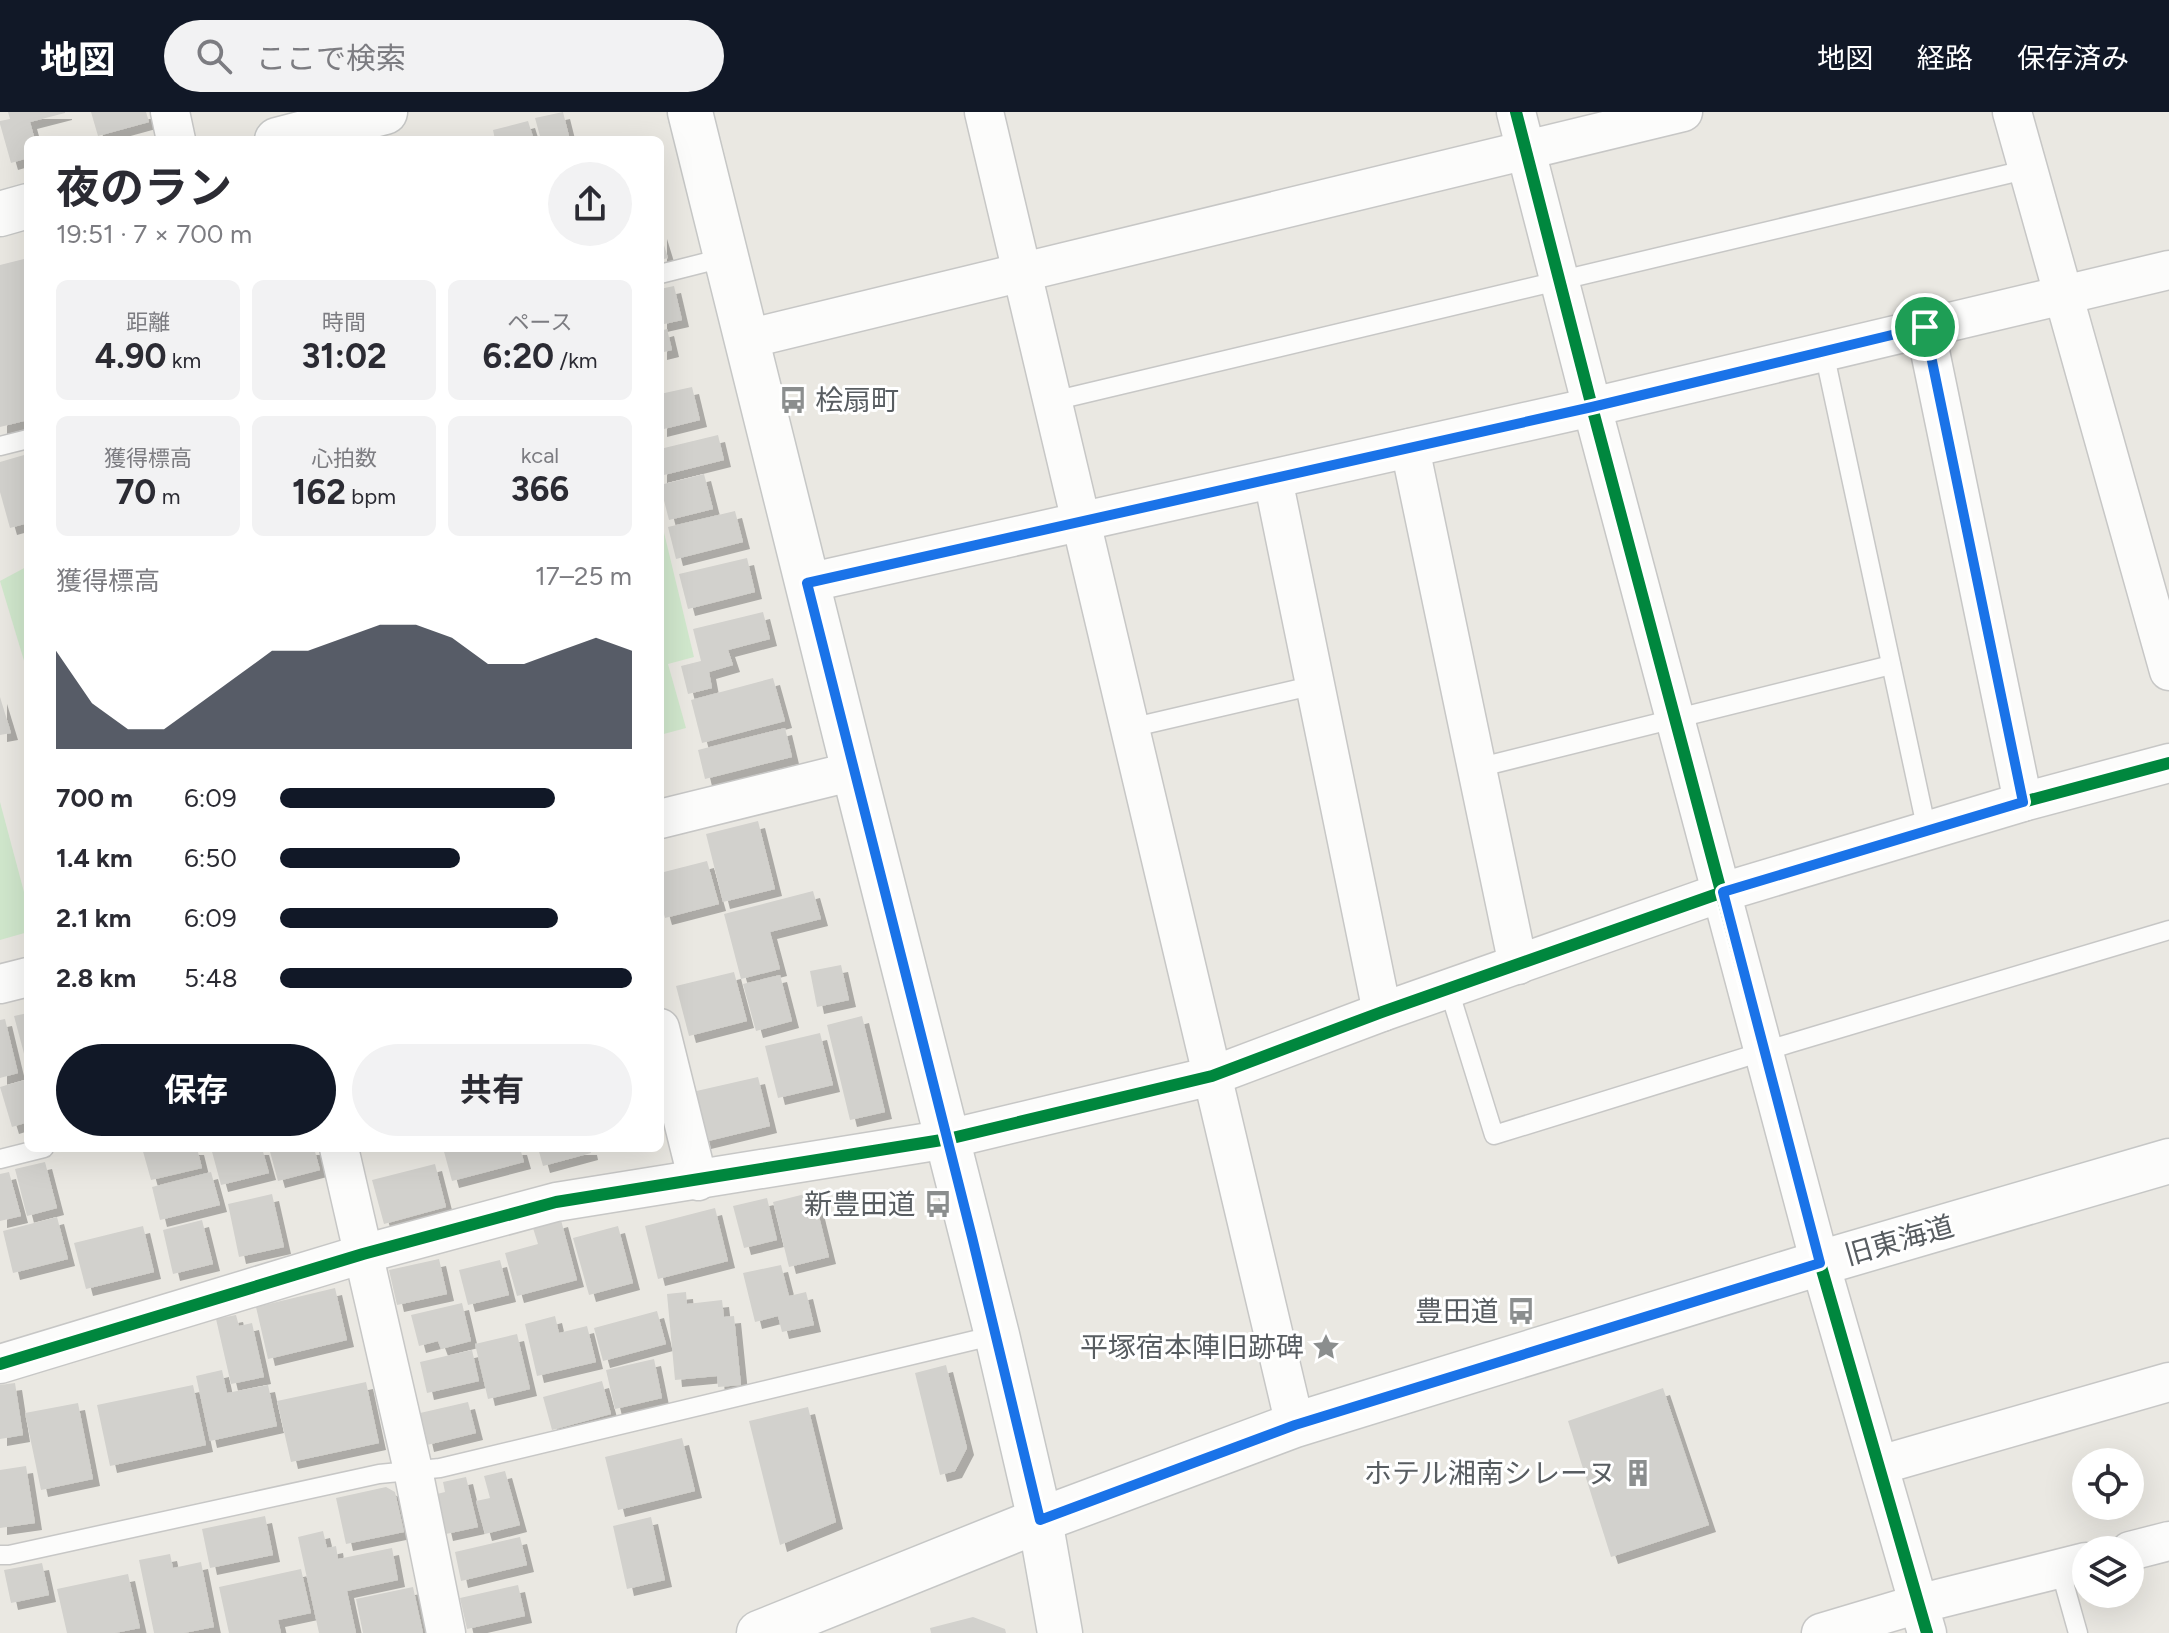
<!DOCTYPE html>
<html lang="ja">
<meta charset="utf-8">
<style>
body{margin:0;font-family:Figtree,"Noto Sans JP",sans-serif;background:#f2f2f3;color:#2b2b33;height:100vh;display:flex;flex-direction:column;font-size:30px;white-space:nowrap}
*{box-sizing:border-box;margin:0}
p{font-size:26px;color:#7c7c81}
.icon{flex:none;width:44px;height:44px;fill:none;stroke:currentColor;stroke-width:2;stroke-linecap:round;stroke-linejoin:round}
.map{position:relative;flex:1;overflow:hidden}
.details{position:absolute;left:24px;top:24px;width:640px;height:1016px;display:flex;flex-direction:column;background:#fff;border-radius:12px;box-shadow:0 8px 32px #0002}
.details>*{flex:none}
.tools{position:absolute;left:2072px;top:1336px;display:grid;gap:16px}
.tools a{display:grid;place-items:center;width:72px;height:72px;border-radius:50%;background:#fff;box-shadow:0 8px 32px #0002;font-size:40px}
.pin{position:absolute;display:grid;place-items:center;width:68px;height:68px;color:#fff;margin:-34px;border:4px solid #fff;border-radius:50%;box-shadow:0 2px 8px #0007}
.round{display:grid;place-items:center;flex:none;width:84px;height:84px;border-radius:42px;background:#f2f2f3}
.overview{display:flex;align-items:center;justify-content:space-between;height:136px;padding:0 32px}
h1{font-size:44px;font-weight:700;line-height:60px}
.figures{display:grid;grid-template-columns:repeat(3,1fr);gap:12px;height:136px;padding:8px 32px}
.figures div{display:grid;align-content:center;border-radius:12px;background:#f2f2f3;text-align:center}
.figures b{font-size:34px;font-weight:700}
.figures small{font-size:22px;font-weight:400}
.figures p{font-size:22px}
.chart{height:224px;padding:16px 32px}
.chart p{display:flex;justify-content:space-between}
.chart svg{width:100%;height:144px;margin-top:8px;fill:#111827;opacity:.7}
.primary-button{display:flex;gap:16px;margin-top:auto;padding:16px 32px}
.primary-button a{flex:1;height:92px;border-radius:48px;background:#111827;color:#fff;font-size:32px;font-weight:700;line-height:92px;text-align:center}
.primary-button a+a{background:#f2f2f3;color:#2b2b33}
ul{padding:0 32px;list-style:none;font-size:26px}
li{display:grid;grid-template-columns:128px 96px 1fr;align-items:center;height:60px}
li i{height:20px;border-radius:10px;background:#111827}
header{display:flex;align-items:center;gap:48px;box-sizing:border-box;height:112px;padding:0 40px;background:#111827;color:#fff}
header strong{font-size:38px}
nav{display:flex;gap:44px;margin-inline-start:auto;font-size:28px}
.search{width:560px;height:72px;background:#f2f2f3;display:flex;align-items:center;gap:20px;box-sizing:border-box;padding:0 28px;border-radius:44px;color:#7c7c81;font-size:30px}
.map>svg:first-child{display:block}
.green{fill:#d0e7cc}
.building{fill:#d2d1cd;filter:url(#shadow)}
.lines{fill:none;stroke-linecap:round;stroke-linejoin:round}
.lane-casing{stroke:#c7c7c6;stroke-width:21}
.street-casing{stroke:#c7c7c6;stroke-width:41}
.secondary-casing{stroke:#c6c7c6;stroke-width:47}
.lane{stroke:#fcfcfb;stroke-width:18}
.street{stroke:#fcfcfb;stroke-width:38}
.secondary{stroke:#fcfcfb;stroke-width:44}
.cycleway-casing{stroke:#fff;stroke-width:17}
.cycleway{stroke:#00873e;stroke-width:12}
.route-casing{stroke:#fff;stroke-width:16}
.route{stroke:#1a73e8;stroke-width:10}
.labels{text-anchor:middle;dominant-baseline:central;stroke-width:6;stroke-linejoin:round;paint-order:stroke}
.poi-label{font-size:28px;fill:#585d61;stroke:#fff;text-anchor:end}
.street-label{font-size:28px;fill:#585d61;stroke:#fff}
</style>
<header>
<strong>地図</strong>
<div class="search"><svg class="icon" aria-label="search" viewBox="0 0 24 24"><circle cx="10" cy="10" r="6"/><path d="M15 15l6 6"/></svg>ここで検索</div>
<nav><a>地図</a><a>経路</a><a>保存済み</a></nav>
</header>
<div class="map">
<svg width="2169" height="1521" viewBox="0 0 2169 1521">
<defs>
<filter id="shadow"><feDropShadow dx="7" dy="7" stdDeviation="0" flood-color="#0004"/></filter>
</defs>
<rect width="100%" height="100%" fill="#eae8e2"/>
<!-- green -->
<g class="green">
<path d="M660,404L694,545L668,552L686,616L660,623Z"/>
<path d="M28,454V562L0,469Z"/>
<path d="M0,690L28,795V820L0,828Z"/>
</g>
<!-- building -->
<g class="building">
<path d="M8,0H65V1L30,10L35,28H28V46L11,51L0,12V9L10,7Z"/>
<path d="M91,0H146L149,10L98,24Z"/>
<path d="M563,0L570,28H541L535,6Z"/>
<path d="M528,9L534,28H495L493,18Z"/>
<path d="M660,120L668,146L660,148Z"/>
<path d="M28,146V308L0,315V153Z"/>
<path d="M674,174L682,208L660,213V177Z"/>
<path d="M667,217L672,238L660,241V219Z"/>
<path d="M692,275L700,308L660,318V282Z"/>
<path d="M718,323L724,348L660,364V337Z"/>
<path d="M24,343L28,356V411L10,416L0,380V350Z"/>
<path d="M704,362L713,397L669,408L660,373Z"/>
<path d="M735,399L743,430L676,447L668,415Z"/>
<path d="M747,446L755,480L688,497L679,462Z"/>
<path d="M763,500L770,527L728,538L733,553L709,560L712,576L688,582L681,554L701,549L693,517Z"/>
<path d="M773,566L785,609L702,631L691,588Z"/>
<path d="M0,585L11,621L0,623Z"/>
<path d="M785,616L792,645L705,667L698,638Z"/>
<path d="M758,709L775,777L723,790L706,722Z"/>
<path d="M707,749L719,792L665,806L660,788V761Z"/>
<path d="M813,779L821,807L770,820L780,857L741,867L724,802Z"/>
<path d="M841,853L849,888L817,895L810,859Z"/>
<path d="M734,860L747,909L689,924L676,874Z"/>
<path d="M780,863L792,909L756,919L743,872Z"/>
<path d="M28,901V953H27L14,904Z"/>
<path d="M862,904L885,1000L850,1008L827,913Z"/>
<path d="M5,907L18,961L0,966V908Z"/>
<path d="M820,921L833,973L778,986L765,934Z"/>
<path d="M758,965L770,1014L704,1030L692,980Z"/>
<path d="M28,967V1010L12,1015L0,975Z"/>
<path d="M142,1036H197L202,1056L151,1068Z"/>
<path d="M211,1036H262L269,1061L221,1073Z"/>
<path d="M269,1036H314L320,1058L278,1069Z"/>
<path d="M443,1036H520L524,1050L452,1069Z"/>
<path d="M538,1036H590L591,1041L543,1054Z"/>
<path d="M45,1050L57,1096L27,1104L15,1057Z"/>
<path d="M435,1052L446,1095L384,1112L372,1068Z"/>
<path d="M9,1060L21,1104L0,1109V1062Z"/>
<path d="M211,1060L220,1093L160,1108L152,1075Z"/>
<path d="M813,1080L829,1145L789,1155L773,1090Z"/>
<path d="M272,1082L284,1135L239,1145L228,1092Z"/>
<path d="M767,1086L777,1128L744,1136L733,1094Z"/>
<path d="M715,1096L728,1149L658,1167L645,1114Z"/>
<path d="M57,1105L68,1147L13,1161L3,1119Z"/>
<path d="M202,1108L213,1152L173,1162L163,1118Z"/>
<path d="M561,1108L577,1168L517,1184L505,1141L538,1132L533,1116Z"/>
<path d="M143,1114L154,1160L86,1177L74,1131Z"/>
<path d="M618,1114L633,1171L589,1183L573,1126Z"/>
<path d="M439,1147L447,1182L397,1193L389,1158Z"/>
<path d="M500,1148L509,1183L468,1193L459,1158Z"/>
<path d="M781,1153L789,1184L806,1180L814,1213L782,1220L778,1204L755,1210L743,1161Z"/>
<path d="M335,1176L347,1228L268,1247L256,1195Z"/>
<path d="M686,1180L687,1192L722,1188L724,1205L734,1204L741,1273L718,1275L717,1264L675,1268L667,1182Z"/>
<path d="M462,1191L471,1229L441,1237L438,1229L419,1234L411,1203Z"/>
<path d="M657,1199L666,1232L603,1249L594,1216Z"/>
<path d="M236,1203L239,1214L252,1211L264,1265L231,1272L216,1207Z"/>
<path d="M555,1204L559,1221L587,1214L596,1250L537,1264L525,1212Z"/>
<path d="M517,1222L530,1277L488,1287L475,1232Z"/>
<path d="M472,1238L479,1269L427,1281L420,1250Z"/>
<path d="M654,1247L662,1286L615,1297L606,1258Z"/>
<path d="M946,1253L967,1336L955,1359L940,1363L915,1261Z"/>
<path d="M222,1258L227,1281L268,1273L277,1314L210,1329L196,1264Z"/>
<path d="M602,1269L611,1302L552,1318L543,1285Z"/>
<path d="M366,1270L379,1331L291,1350L277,1289Z"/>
<path d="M15,1271L23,1323L0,1327V1273Z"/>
<path d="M193,1273L206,1333L110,1354L97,1293Z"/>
<path d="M1663,1276L1709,1413L1611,1445L1568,1309Z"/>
<path d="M468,1290L476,1321L427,1333L420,1301Z"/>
<path d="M78,1291L93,1367L41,1378L25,1301Z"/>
<path d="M808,1295L836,1410L780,1433L749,1309Z"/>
<path d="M682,1326L695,1379L618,1398L605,1345Z"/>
<path d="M26,1354L35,1411L0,1416V1358Z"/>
<path d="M505,1359L520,1413L485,1422L476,1389L490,1386L484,1364Z"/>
<path d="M466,1365L478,1415L446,1422L437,1382L445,1380L443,1370Z"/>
<path d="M386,1375L395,1380L404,1420L346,1432L336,1386Z"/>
<path d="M265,1404L273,1443L210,1456L202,1417Z"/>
<path d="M651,1405L665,1468L627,1477L613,1414Z"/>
<path d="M323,1419L327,1436L336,1434L338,1447L392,1436L398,1468L347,1479L356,1521H319L298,1425Z"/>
<path d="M520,1425L527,1453L461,1469L455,1440Z"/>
<path d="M170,1442L173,1456L201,1450L214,1515L184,1521H154L139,1448Z"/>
<path d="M42,1451L49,1483L11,1491L4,1458Z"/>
<path d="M301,1457L311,1501L278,1508L281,1521H229L219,1475Z"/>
<path d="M128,1462L140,1516L115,1521H67L57,1477Z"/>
<path d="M518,1473L525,1504L467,1517L460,1486Z"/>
<path d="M413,1475L423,1521H363L356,1487Z"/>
<path d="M973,1505L1005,1517L1006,1521H931L930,1516Z"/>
</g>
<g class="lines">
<!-- lane casing -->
<g class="lane-casing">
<g id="lane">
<path d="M660,162L727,145"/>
<path d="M1824,240L1927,719"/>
<path d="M1053,289L2029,57"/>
<path d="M0,334L28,327"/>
<path d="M1130,616L1315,573"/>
<path d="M1477,656L1891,553"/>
<path d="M1449,878L1494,1023L1791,931L2169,818"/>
<path d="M0,1047L44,1036"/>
<path d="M0,1443H9L379,1362L440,1356L996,1223"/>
<path d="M2060,1457L2078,1521"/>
</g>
</g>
<!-- street casing -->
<g class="street-casing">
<g id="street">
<path d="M170,0L176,28"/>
<path d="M984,0L1295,1313"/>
<path d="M1516,0L1592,295L1820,1151L1927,1521"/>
<path d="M2012,0L2169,559"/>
<path d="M1925,215L2023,690"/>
<path d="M747,227L1683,0"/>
<path d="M1410,336L1518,853"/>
<path d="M1273,367L1382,900"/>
<path d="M807,471L1592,295L2169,158"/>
<path d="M660,707L854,659"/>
<path d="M0,872L28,865"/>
<path d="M660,916L698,1069"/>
<path d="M339,1036L413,1358L446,1521"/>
<path d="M0,1252L363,1142L556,1090L948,1027L1212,964L1382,900L1723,780L2023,690L2169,651"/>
<path d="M1880,1353L2169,1270"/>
<path d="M2130,1439L2169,1429"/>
<path d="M1821,1521L1918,1492L2086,1450"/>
</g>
</g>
<!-- secondary casing -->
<g class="secondary-casing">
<g id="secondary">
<path d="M690,0L854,659L997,1223L1040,1408L1060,1521"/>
<path d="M277,28L385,0"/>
<path d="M0,102L28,94"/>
<path d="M759,1521L1040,1408L1295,1313L1820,1151L2169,1049"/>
</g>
</g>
<!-- lane -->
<use href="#lane" class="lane"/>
<!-- street -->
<use href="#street" class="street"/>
<!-- secondary -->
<use href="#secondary" class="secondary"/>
<!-- cycleway casing -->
<g class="cycleway-casing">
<g id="cycleway">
<path d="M1516,0L1592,295L1820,1151L1927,1521"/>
<path d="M0,1252L363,1142L556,1090L948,1027L1212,964L1382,900L1723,780L2023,690L2169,651"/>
</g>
</g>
<!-- cycleway -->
<use href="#cycleway" class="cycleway"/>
</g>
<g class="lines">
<!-- route casing -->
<g class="route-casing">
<path id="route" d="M1925,215L2023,690L1723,780L1820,1151L1295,1313L1040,1408L972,1125L807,471L1592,295Z"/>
</g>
<!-- route -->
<use href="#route" class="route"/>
</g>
<!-- icons -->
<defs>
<g id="bus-bare" transform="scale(2.16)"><path d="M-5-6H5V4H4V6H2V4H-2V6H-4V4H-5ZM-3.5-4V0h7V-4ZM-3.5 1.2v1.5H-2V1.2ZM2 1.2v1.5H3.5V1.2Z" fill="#8b8e8e" stroke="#fff" stroke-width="2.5" paint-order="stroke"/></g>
<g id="sight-bare" transform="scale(2.16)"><path d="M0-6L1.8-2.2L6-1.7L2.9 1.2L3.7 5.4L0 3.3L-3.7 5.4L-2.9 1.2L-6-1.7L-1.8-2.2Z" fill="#8b8e8e" stroke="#fff" stroke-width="2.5" paint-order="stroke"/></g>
<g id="building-bare" transform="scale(2.16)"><path d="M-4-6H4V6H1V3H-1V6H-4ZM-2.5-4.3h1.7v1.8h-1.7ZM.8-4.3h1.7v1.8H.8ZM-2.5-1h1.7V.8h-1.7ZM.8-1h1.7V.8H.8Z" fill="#8b8e8e" stroke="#fff" stroke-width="2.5" paint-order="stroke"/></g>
</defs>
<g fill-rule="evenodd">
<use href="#bus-bare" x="793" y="288"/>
<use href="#bus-bare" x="938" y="1092"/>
<use href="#bus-bare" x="1521" y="1199"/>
<use href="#sight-bare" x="1326" y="1235"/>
<use href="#building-bare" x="1638" y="1361"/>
</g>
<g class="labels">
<!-- poi labels -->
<g class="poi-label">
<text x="815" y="288" text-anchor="start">桧扇町</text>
<text x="916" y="1092">新豊田道</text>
<text x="1499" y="1199">豊田道</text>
<text x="1304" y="1235">平塚宿本陣旧跡碑</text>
<text x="1616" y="1361">ホテル湘南シレーヌ</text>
</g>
<!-- street labels -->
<g class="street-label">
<text transform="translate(1899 1128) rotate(-16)">旧東海道</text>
</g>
</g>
</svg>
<div class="tools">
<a><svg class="icon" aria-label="locate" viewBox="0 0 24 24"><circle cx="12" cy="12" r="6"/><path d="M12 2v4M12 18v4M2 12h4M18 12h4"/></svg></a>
<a><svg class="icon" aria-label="layers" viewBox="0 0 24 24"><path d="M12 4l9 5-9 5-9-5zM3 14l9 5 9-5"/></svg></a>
</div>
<div class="pin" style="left:1925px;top:215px;background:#1e9e55"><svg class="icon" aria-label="arrive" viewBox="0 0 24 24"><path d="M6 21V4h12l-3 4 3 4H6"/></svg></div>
<section class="details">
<div class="overview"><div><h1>夜のラン</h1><p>19:51 · 7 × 700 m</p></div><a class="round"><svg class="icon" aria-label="share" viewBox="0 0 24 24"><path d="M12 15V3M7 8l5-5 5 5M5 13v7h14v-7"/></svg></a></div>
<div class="figures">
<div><p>距離</p><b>4.90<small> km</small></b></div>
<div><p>時間</p><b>31:02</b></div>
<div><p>ペース</p><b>6:20<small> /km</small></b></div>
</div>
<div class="figures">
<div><p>獲得標高</p><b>70<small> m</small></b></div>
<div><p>心拍数</p><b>162<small> bpm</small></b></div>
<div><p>kcal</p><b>366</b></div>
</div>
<div class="chart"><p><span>獲得標高</span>17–25 m</p>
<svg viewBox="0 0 160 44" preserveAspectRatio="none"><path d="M0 44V14L10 30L20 38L30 38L40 30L50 22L60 14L70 14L80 10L90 6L100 6L110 10L120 18L130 18L140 14L150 10L160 14V44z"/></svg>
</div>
<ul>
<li><b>700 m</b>6:09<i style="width:78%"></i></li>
<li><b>1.4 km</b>6:50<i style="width:51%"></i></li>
<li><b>2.1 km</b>6:09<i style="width:79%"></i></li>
<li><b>2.8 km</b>5:48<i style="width:100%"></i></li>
</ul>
<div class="primary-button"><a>保存</a><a>共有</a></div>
</section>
</div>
